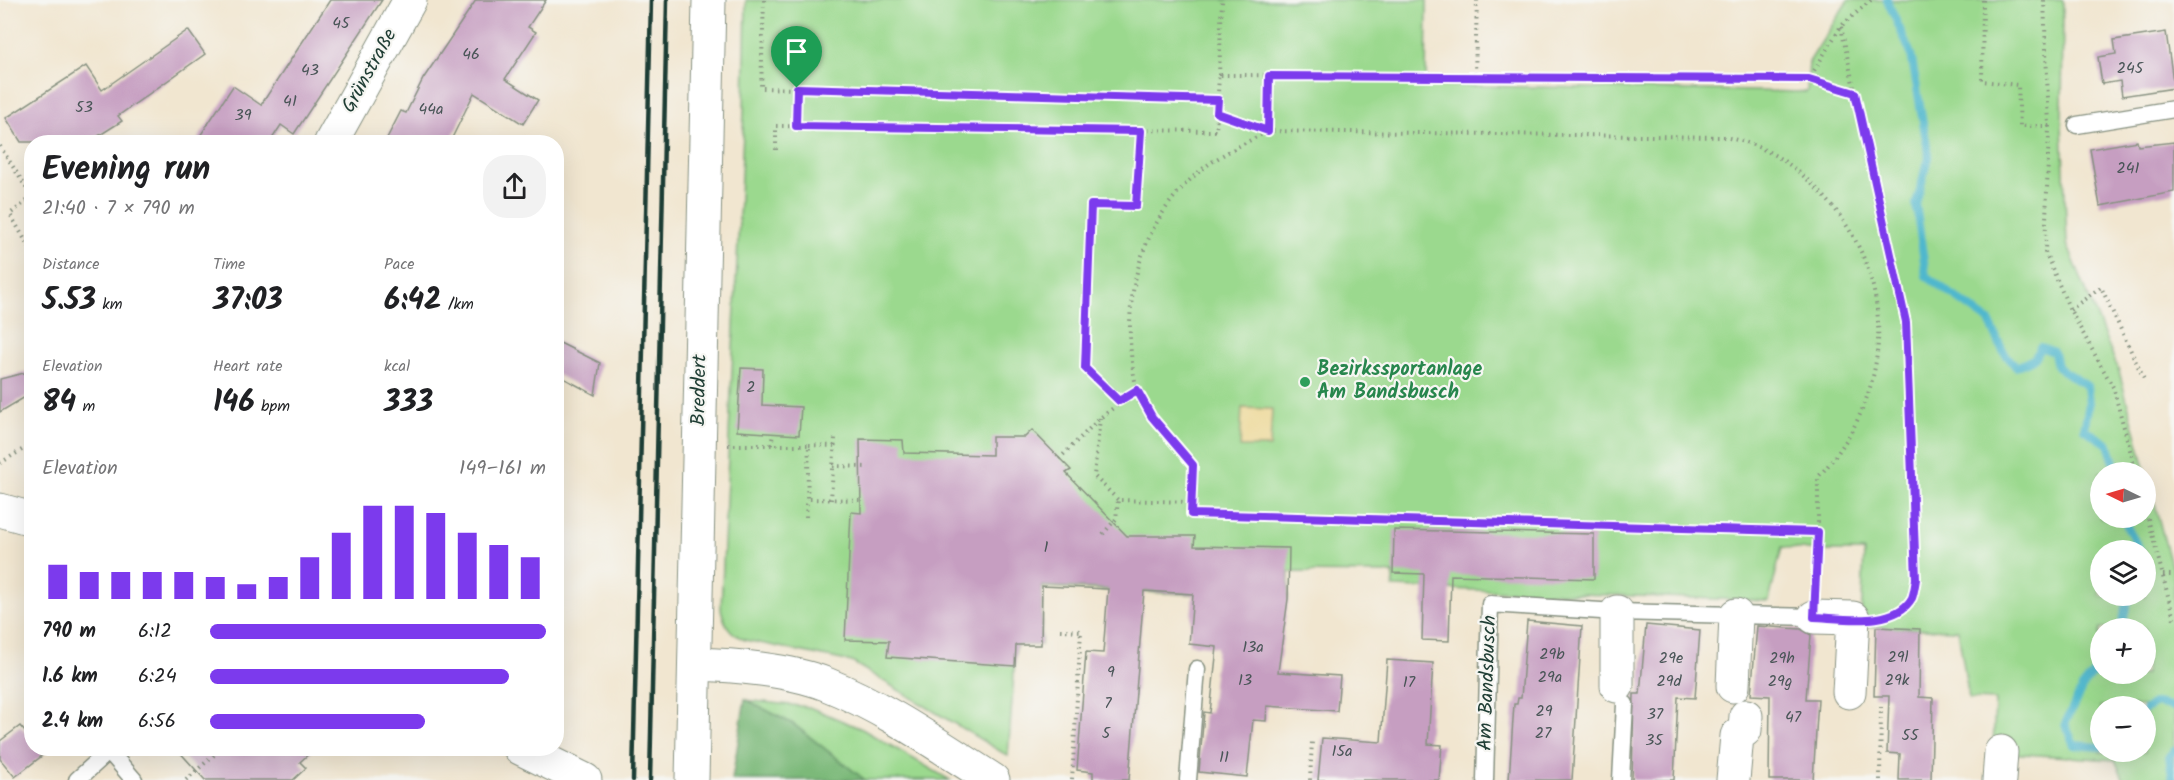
<!DOCTYPE html>
<meta charset="utf-8">
<style>
body{margin:0;font-family:Kalam,sans-serif;background:#f2f2f2;color:#202124;height:100vh;display:flex;flex-direction:column;font-size:22px;white-space:nowrap}
*{box-sizing:border-box;margin:0}
p{font-size:20px;color:#757577}
.icon{flex:none;width:33px;height:33px;fill:none;stroke:currentColor;stroke-width:2;stroke-linecap:round;stroke-linejoin:round}
.map{position:relative;flex:1;overflow:hidden}
.drawer{position:absolute;left:24px;top:135px;width:540px;height:621px;display:flex;flex-direction:column;background:#fff;border-radius:24px;box-shadow:0 6px 24px #0002}
.drawer>*{flex:none}
.needle{width:39px;rotate:275deg}
.tools{position:absolute;left:2090px;top:462px;display:grid;gap:12px}
.tools a{display:grid;place-items:center;width:66px;height:66px;border-radius:50%;background:#fff;box-shadow:0 6px 24px #0002;font-size:30px}
.pin{position:absolute;display:grid;place-items:center;width:51px;height:51px;color:#fff;margin:-62px -26px;border-radius:50% 50% 50% 0;rotate:-45deg;box-shadow:0 0 6px #0007}
.pin .icon{rotate:45deg}
.round{display:grid;place-items:center;flex:none;width:63px;height:63px;border-radius:24px;background:#f2f2f2}
.overview{display:flex;align-items:center;justify-content:space-between;height:102px;padding:0 18px}
h1{font-size:33px;font-weight:700;line-height:45px}
.stats{display:grid;grid-template-columns:repeat(3,1fr);gap:9px;height:102px;padding:6px 18px}
.stats div{display:grid;align-content:center}
.stats b{font-size:30px;font-weight:700}
.stats small{font-size:16px;font-weight:400}
.stats p{font-size:16px}
.chart{height:168px;padding:12px 18px}
.chart p{display:flex;justify-content:space-between}
.chart svg{width:100%;height:108px;margin-top:6px;stroke:#7c3aed;stroke-width:6}
ul{padding:0 18px;list-style:none;font-size:20px}
li{display:grid;grid-template-columns:96px 72px 1fr;align-items:center;height:45px}
li i{height:15px;border-radius:8px;background:#7c3aed}
.map>svg:first-child{display:block}
.green{fill:#9bd98e;stroke:#5d8b61;stroke-width:1.5;fill-rule:evenodd}
.forest{fill:#7cb979;stroke:#4e7b56;stroke-width:1.5}
.sand{fill:#eeda9e;stroke:#868c69;stroke-width:1.5}
.lines{fill:none;stroke-linecap:round;stroke-linejoin:round}
.stream{stroke:#4fb7cd;stroke-width:8}
.building{fill:#c69ec1}
.service-casing{stroke:#889282;stroke-width:19}
.minor-casing{stroke:#889282;stroke-width:35}
.path{stroke:#889282;stroke-width:4;stroke-dasharray:1.5 4.5;stroke-linecap:butt}
.service{stroke:#fff;stroke-width:16}
.minor{stroke:#fff;stroke-width:33}
.rail{stroke:#1f3d34;stroke-width:4.5}
.route-casing{stroke:#fff;stroke-width:12}
.route{stroke:#7c3aed;stroke-width:8}
.leisure-dot{fill:#2e9e5b;stroke:#f6f6f2;stroke-width:2}
.labels{text-anchor:middle;dominant-baseline:central;stroke-width:4.5;stroke-linejoin:round;paint-order:stroke}
.number-label{font-size:16px;fill:#495557}
.street-label{font-size:20px;fill:#1f3d34;stroke:#f6f6f2}
.leisure-label{font-size:20px;font-weight:bold;fill:#27864d;stroke:#f6f6f2;text-anchor:start}
</style>
<div class="map">
<svg width="2174" height="780" viewBox="0 0 2174 780">
<rect width="100%" height="100%" fill="#f6f6f2"/>
<filter id="ink" filterUnits="userSpaceOnUse"><feTurbulence type="fractalNoise" baseFrequency=".0167" numOctaves="2"/><feDisplacementMap in="SourceGraphic" scale="12" xChannelSelector="R" yChannelSelector="G"/><feConvolveMatrix kernelMatrix="1 2 1 2 8 2 1 2 1" color-interpolation-filters="sRGB"/></filter>
<filter id="wash" filterUnits="userSpaceOnUse"><feTurbulence type="fractalNoise" baseFrequency=".008" numOctaves="4" result="noise"/><feDisplacementMap in="SourceGraphic" scale="24" xChannelSelector="R" yChannelSelector="G"/><feGaussianBlur stdDeviation="1.35" result="paint"/><feColorMatrix in="noise" values="0 0 0 0 0 0 0 0 0 0 0 0 0 0 0 0 0 1.4 0 .05"/><feComposite in="paint" operator="in"/></filter>
<g filter="url(#wash)">
<rect width="100%" height="100%" fill="#f1e6d0"/>
<!-- green -->
<g class="green">
<path d="M746,0H1427L1426,85L1807,92L1809,62L1848,0H2063L2062,125L2067,244L2119,371L2174,576V780H2124L2115,760L1993,752L1995,700L1969,699L1958,630L1861,627L1864,551H1818L1782,547L1769,601L1393,587V573L1289,572L1288,599L1042,587L1041,645H1016L1008,756L852,662L745,640C729,633 725,625 721,609L744,111ZM2100,472H2145V518H2100ZM2100,550H2145V596H2100ZM2100,628H2145V674H2100ZM2100,706H2145V752H2100Z"/>
<path d="M745,700L809,707L862,729L950,780H865L793,724Z"/>
</g>
<!-- forest -->
<path class="forest" d="M745,699L793,724L865,780H732Z"/>
<!-- sand -->
<path class="sand" d="M1242,408L1272,409L1270,447H1240Z"/>
<g class="lines">
<!-- stream -->
<g class="stream">
<path d="M1887,0L1911,54L1929,157L1916,204L1926,276L1989,321L2003,351L2016,367L2035,358L2040,347L2054,352L2057,367L2087,386L2089,404L2084,429L2108,444L2117,472"/>
<path d="M2126,518L2127,527L2140,550"/>
<path d="M2121,628L2129,596"/>
<path d="M2100,665L2082,688L2065,724L2074,745L2100,747"/>
<path d="M2145,709L2156,703L2174,707"/>
<path d="M2173,780L2169,756L2174,751"/>
</g>
</g>
<g id="blocks">
<!-- building -->
<g class="building">
<path d="M330,0H382L294,134L281,125L270,142H196L233,86L261,105Z"/>
<path d="M476,0H546L528,27L536,32L505,79L538,100L523,124L474,93L450,142H385L401,111L406,113L423,79Z"/>
<path d="M188,30L205,54L118,116L122,121L89,142H21L6,118L86,66L102,90Z"/>
<path d="M2166,32L2174,88L2122,96L2120,81L2102,84L2098,57L2116,54L2114,40Z"/>
<path d="M2137,141L2138,146L2174,142V192L2100,206L2090,149Z"/>
<path d="M556,341L600,363L595,395L556,374Z"/>
<path d="M741,368L763,369L762,405L801,407L799,435L737,431Z"/>
<path d="M32,371V393L0,412V379Z"/>
<path d="M1032,430L1071,470L1066,473L1127,536H1195L1194,546L1289,548L1288,599L1278,672L1340,676L1337,711L1267,706L1266,721L1253,720L1247,777L1199,772L1204,712L1210,713L1217,647L1189,644L1193,594L1144,591L1129,780H1093V772L1077,770L1086,652L1103,653L1108,589L1042,586L1041,645H1016L1015,666L887,657L889,641L845,640L851,512L861,513L860,439L903,440L904,453L992,455V437H1025Z"/>
<path d="M1394,530L1594,534V579L1451,575L1449,641L1422,640L1424,574L1393,573Z"/>
<path d="M1527,621L1582,626L1572,780H1509L1514,704H1517L1518,698H1521Z"/>
<path d="M1646,625L1700,630L1695,698L1678,697L1674,780H1632L1634,694H1640Z"/>
<path d="M1757,626L1801,629L1811,635L1806,699H1818L1813,780H1769L1770,696L1751,695Z"/>
<path d="M1876,627L1920,629L1919,697L1933,698L1931,780H1899L1900,754L1887,753L1889,696H1874Z"/>
<path d="M1387,660L1433,663L1428,744L1442,745L1439,780H1318L1322,738L1381,742Z"/>
<path d="M20,726L32,740V748H38L43,755L15,777L0,759V741Z"/>
<path d="M176,748H315L300,762L306,768L293,780H205Z"/>
</g>
</g>
</g>
<g filter="url(#ink)">
<use href="#blocks" fill-opacity="0" stroke="#889282" stroke-width="1.5"/>
<g class="lines">
<!-- service casing -->
<g class="service-casing">
<g id="service">
<path d="M2077,125L2174,109"/>
<path d="M77,780L109,751L134,780"/>
<path d="M1188,780L1197,669"/>
<path d="M1485,780L1490,604L1617,612L1814,617"/>
<path d="M1621,780L1625,704"/>
</g>
</g>
<!-- minor casing -->
<g class="minor-casing">
<g id="minor">
<path d="M331,142L410,0"/>
<path d="M0,510L32,519"/>
<path d="M1617,612V686"/>
<path d="M1814,617L1853,618L1849,692"/>
<path d="M695,664C734,665 790,670 826,684C886,708 939,746 993,780"/>
<path d="M1733,686L1736,615"/>
<path d="M520,748L585,780"/>
<path d="M692,780L709,0"/>
<path d="M1733,780L1737,736L1745,730L1746,716"/>
<path d="M1999,780L2001,752"/>
</g>
</g>
<!-- path -->
<g class="path">
<path d="M764,0L761,88L1218,100"/>
<path d="M1477,0L1475,76L1809,79L1841,26L1871,0"/>
<path d="M1983,0L1982,81L2018,85L2020,126H2050"/>
<path d="M2044,0L2049,126L2045,252L2070,310L2113,387L2136,472"/>
<path d="M1841,27L1855,93"/>
<path d="M1219,75L1222,0"/>
<path d="M1269,76L1268,131L1724,137C1761,144 1788,160 1814,186C1900,269 1898,391 1818,477V533"/>
<path d="M1809,79L1855,93L1906,322L1916,579C1911,600 1903,611 1882,617"/>
<path d="M796,126L797,88"/>
<path d="M0,146L32,197"/>
<path d="M776,150V126L1216,131L1219,75L1475,76"/>
<path d="M32,197L10,214L32,252"/>
<path d="M2070,310L2101,287L2144,379"/>
<path d="M1137,390L1152,417L1193,465L1191,515L1818,533L1815,586"/>
<path d="M1119,401L1085,368L1091,205L1136,206L1141,131"/>
<path d="M1100,418L1094,476L1118,500"/>
<path d="M728,445H809L807,499L861,500"/>
<path d="M771,445L773,434"/>
<path d="M809,445L834,446"/>
<path d="M1059,459L1100,418L1137,390C1118,310 1136,220 1205,167C1223,153 1248,142 1268,131L1217,113"/>
<path d="M0,463L32,444"/>
<path d="M833,466L868,467"/>
<path d="M831,500L835,438"/>
<path d="M2145,507L2174,619"/>
<path d="M806,517L807,499"/>
<path d="M1103,534L1116,519L1118,500L1191,502"/>
<path d="M2163,575H2174"/>
<path d="M1060,630L1081,631L1072,780"/>
<path d="M186,780L222,748"/>
<path d="M1310,780L1312,741"/>
<path d="M1880,780L1881,707"/>
</g>
<!-- service -->
<use href="#service" class="service"/>
<!-- minor -->
<use href="#minor" class="minor"/>
<!-- rail -->
<g class="rail">
<path d="M633,780L651,0"/>
<path d="M650,780L667,0"/>
</g>
</g>
</g>
<g class="lines" filter="url(#ink)">
<!-- route casing -->
<g class="route-casing">
<path id="route" d="M1269,76L1809,79L1855,93L1906,322L1916,579C1915,585 1914,593 1912,598C1895,628 1842,618 1814,617L1818,532L1191,514L1193,465L1152,417L1137,390L1119,401L1085,368L1091,205L1136,206L1141,131L796,126L797,88L1218,100L1217,113L1268,131Z"/>
</g>
<!-- route -->
<use href="#route" class="route"/>
</g>
<!-- markers -->
<circle class="leisure-dot" cx="1305" cy="382" r="6"/>
<g class="labels">
<!-- number labels -->
<g class="number-label">
<text x="341" y="23">45</text>
<text x="471" y="54">46</text>
<text x="2130" y="68">245</text>
<text x="310" y="70">43</text>
<text x="290" y="101">41</text>
<text x="84" y="107">53</text>
<text x="431" y="109">44a</text>
<text x="243" y="115">39</text>
<text x="2128" y="168">241</text>
<text x="751" y="387">2</text>
<text x="1046" y="547">1</text>
<text x="1253" y="647">13a</text>
<text x="1552" y="654">29b</text>
<text x="1898" y="657">29l</text>
<text x="1671" y="658">29e</text>
<text x="1782" y="658">29h</text>
<text x="1111" y="672">9</text>
<text x="1550" y="677">29a</text>
<text x="1245" y="680">13</text>
<text x="1897" y="680">29k</text>
<text x="1669" y="681">29d</text>
<text x="1780" y="681">29g</text>
<text x="1409" y="682">17</text>
<text x="1108" y="703">7</text>
<text x="1544" y="711">29</text>
<text x="1655" y="714">37</text>
<text x="1793" y="717">47</text>
<text x="1106" y="733">5</text>
<text x="1543" y="733">27</text>
<text x="1910" y="735">55</text>
<text x="1654" y="740">35</text>
<text x="1342" y="751">15a</text>
<text x="1224" y="757">11</text>
</g>
<!-- street labels -->
<g class="street-label">
<text transform="translate(370 71) rotate(-61)">Grünstraße</text>
<text transform="translate(700 390) rotate(-89)">Breddert</text>
<text transform="translate(1488 683) rotate(-88)">Am Bandsbusch</text>
</g>
<!-- leisure labels -->
<g class="leisure-label">
<text x="1317" y="370">Bezirkssportanlage<tspan x="1317" dy="23">Am Bandsbusch</tspan></text>
</g>
</g>
</svg>
<div class="tools">
<a><svg class="needle" viewBox="-14 -14 28 28"><path d="M0-13l5 13h-10z" fill="#e53935"/><path d="M0 13l5-13h-10z" fill="#757577"/></svg></a>
<a><svg class="icon" aria-label="layers" viewBox="0 0 24 24"><path d="M12 4l9 5-9 5-9-5zM3 14l9 5 9-5"/></svg></a>
<a>+</a>
<a>−</a>
</div>
<div class="pin" style="left:797px;top:88px;background:#1e9e55"><svg class="icon" aria-label="arrive" viewBox="0 0 24 24"><path d="M6 21V4h12l-3 4 3 4H6"/></svg></div>
<section class="drawer">
<div class="overview"><div><h1>Evening run</h1><p>21:40 · 7 × 790 m</p></div><a class="round"><svg class="icon" aria-label="share" viewBox="0 0 24 24"><path d="M12 15V3M7 8l5-5 5 5M5 13v7h14v-7"/></svg></a></div>
<div class="stats">
<div><p>Distance</p><b>5.53<small> km</small></b></div>
<div><p>Time</p><b>37:03</b></div>
<div><p>Pace</p><b>6:42<small> /km</small></b></div>
</div>
<div class="stats">
<div><p>Elevation</p><b>84<small> m</small></b></div>
<div><p>Heart rate</p><b>146<small> bpm</small></b></div>
<div><p>kcal</p><b>333</b></div>
</div>
<div class="chart"><p><span>Elevation</span>149–161 m</p>
<svg viewBox="0 0 160 44" preserveAspectRatio="none"><path d="M5 44V30M15 44V33M25 44V33M35 44V33M45 44V33M55 44V35M65 44V38M75 44V35M85 44V27M95 44V17M105 44V6M115 44V6M125 44V9M135 44V17M145 44V22M155 44V27"/></svg>
</div>
<ul>
<li><b>790 m</b>6:12<i style="width:100%"></i></li>
<li><b>1.6 km</b>6:24<i style="width:89%"></i></li>
<li><b>2.4 km</b>6:56<i style="width:64%"></i></li>
</ul>
</section>
</div>
